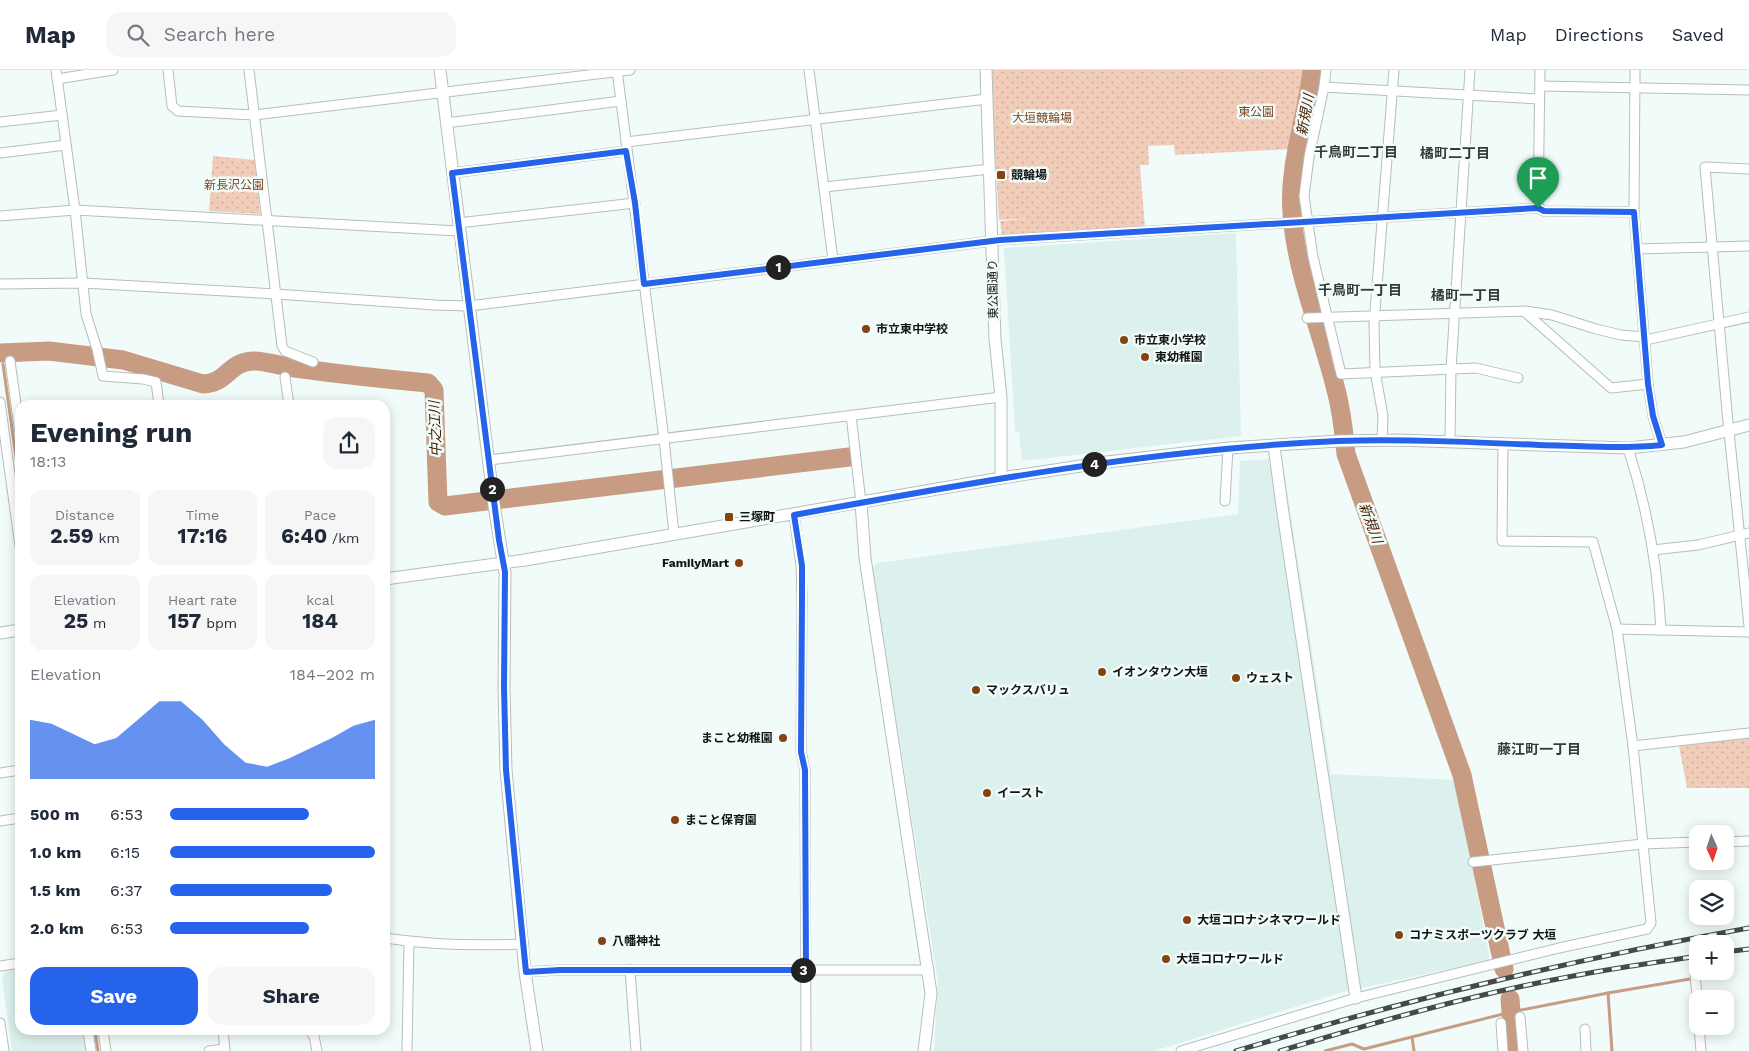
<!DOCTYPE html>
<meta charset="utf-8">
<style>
body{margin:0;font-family:"Work Sans","Noto Sans JP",sans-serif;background:#f6f6f7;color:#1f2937;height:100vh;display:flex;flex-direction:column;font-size:19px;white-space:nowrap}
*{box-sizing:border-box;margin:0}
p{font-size:16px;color:#747a83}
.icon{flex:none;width:28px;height:28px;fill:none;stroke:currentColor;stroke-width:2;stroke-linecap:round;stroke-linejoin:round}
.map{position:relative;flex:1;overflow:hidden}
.sheet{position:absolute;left:15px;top:330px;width:375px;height:635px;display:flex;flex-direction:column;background:#fff;border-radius:15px;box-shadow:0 2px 12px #0003}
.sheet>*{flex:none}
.needle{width:32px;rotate:177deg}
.tools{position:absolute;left:1689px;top:755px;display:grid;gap:10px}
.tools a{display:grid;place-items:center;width:45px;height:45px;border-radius:10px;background:#fff;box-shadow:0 2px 12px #0003;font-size:25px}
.pin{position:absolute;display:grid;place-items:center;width:42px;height:42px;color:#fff;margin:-51px -21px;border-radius:50% 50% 50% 0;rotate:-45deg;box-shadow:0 0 5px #0007}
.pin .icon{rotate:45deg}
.km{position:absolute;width:25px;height:25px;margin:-12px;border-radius:50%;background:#222;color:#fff;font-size:14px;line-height:25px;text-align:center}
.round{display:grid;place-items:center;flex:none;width:52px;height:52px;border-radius:15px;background:#f6f6f7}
.summary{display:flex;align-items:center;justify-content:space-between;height:85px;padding:0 15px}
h1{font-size:28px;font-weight:700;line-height:38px}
.figures{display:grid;grid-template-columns:repeat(3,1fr);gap:8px;height:85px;padding:5px 15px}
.figures div{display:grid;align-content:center;border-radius:12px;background:#f6f6f7;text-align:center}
.figures b{font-size:21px;font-weight:700}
.figures small{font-size:14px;font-weight:400}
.figures p{font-size:14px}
.chart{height:140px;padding:10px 15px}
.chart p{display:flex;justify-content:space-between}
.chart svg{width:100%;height:90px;margin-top:5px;fill:#2563eb;opacity:.7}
.action{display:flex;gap:10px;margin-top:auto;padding:10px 15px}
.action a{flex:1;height:58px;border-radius:15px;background:#2563eb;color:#fff;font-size:20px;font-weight:700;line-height:58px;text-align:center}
.action a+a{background:#f6f6f7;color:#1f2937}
ul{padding:0 15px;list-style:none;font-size:16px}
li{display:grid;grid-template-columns:80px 60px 1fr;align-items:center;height:38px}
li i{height:12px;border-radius:6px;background:#2563eb}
header{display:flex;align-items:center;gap:30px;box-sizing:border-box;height:70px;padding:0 25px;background:#fff;border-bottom:1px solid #e0e1e3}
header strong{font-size:24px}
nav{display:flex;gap:28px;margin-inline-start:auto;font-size:18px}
.search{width:350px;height:45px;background:#f6f6f7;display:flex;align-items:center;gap:12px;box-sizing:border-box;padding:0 18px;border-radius:15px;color:#747a83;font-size:19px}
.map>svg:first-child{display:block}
.built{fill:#dcf0ed}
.park{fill:url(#park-dots)}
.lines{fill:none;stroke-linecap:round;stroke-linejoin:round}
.stream{stroke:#c89c83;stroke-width:3}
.river{stroke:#c89c83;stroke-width:19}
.minor-casing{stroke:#b4bfbd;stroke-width:11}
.tertiary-casing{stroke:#b4bfbd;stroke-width:13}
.minor{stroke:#fff;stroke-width:9}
.tertiary{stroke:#fff;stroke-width:11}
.rail-casing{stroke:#444a49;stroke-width:5}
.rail{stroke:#f1fcfa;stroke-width:3;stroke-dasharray:9;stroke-linecap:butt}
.route-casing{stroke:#fff;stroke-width:10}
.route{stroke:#2563eb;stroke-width:6}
.poi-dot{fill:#854213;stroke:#f1fcfa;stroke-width:2}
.labels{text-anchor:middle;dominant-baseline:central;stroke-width:5;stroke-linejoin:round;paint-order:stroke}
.park-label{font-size:12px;fill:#7f4521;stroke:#f1fcfa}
.poi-label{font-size:12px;font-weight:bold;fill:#101413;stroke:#f1fcfa;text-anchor:start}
.street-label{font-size:12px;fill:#101413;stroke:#f1fcfa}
.water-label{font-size:14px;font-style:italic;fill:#471d01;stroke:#f1fcfa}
.neighbourhood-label{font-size:14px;font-weight:bold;fill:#323b39;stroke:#f1fcfa}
</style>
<header>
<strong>Map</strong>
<div class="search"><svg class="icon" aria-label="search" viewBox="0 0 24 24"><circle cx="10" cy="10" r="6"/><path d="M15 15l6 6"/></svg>Search here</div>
<nav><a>Map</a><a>Directions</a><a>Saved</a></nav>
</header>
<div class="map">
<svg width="1749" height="981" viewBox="0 0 1749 981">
<defs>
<pattern id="park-dots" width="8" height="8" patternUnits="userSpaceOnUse" patternTransform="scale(1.25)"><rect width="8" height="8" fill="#f1cdb9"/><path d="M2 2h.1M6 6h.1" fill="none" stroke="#ceaf9e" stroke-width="1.8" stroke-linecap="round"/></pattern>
</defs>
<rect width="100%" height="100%" fill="#f1fcfa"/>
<!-- built -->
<g class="built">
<path d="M1236,163L1241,366L1022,391L1019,362L1015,361L1004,178Z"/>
<path d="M1282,388L1331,704L1456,710L1490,890L1343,922L1154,981H934L938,912L872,499L877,493L1238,444L1240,391Z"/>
<path d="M20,897V960H83L86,981H12L2,907L6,899Z"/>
</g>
<!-- park -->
<g class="park">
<path d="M990,0H1303L1292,79L1175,85L1174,75L1148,76L1149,95H1140L1145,158L1002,167L1000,151L1030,148L999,150Z"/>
<path d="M213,86L255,90L260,144L209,141Z"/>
<path d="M1749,667V718H1687L1679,676Z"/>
</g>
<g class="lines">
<!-- stream -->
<g class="stream">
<path d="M3,294L20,416"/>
<path d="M1608,923L1690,909"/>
<path d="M95,960L98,981"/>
<path d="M1412,967L1414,981"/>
<path d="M1325,981L1352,974L1364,979L1511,942L1608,923L1612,981"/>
</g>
<!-- river -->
<g class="river">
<path d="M1312,0C1307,47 1288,95 1292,143C1296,204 1322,262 1336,320C1342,342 1344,363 1346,384L1462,705L1504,899"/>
<path d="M0,283L49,281L123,290L203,314C228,313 228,292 253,291C267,291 281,296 295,298C339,304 384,309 428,313L434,320L438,432L445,436L849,387"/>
<path d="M1510,929L1514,981"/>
</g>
<!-- minor casing -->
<g class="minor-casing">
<g id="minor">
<path d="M56,0L75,140L86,244L97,279L103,306L143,309L156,312L159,335"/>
<path d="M168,0L172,36L178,41L254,45L630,0"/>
<path d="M249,0L282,276L285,281L313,292"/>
<path d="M617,0L664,369L674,464"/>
<path d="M809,0L833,190"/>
<path d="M1326,0L1324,17L1309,87L1304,126L1313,187L1341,304L1476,298L1518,308"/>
<path d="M1635,0L1634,142L1648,314L1653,346L1662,375"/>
<path d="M57,9L113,0"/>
<path d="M1540,16L1749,20"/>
<path d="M1324,17L1539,29"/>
<path d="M0,52L62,45"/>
<path d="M446,53L621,31"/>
<path d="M626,72L987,29"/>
<path d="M0,83L66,75"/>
<path d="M1749,99L1705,97L1728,352L1749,556"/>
<path d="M452,103L626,81"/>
<path d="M824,117L990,99"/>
<path d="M1538,138L1540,0"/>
<path d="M0,146L75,140L459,161"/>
<path d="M458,153L635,133"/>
<path d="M1637,179L1749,176"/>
<path d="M0,214L83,213L276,224L435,235L469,236L1000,170L1538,138L1544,141L1634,142"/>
<path d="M1525,242L1611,318L1648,314"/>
<path d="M1307,248L1525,241L1552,245L1596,259L1621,265L1645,267"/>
<path d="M1646,270L1749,247"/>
<path d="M10,291L20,363"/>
<path d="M285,307L289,335"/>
<path d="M0,332L20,476"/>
<path d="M851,345L861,433"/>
<path d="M1382,370L1383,346L1375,301L1374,254L1394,0"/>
<path d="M1450,371L1451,299L1470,0"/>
<path d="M1628,378C1647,437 1658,498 1661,560"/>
<path d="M489,390L1001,327"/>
<path d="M1225,431L1228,378"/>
<path d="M794,445L801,496L802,527L801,681L805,700L806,981"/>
<path d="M1653,480L1698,475L1749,463"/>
<path d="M1617,559L1749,562"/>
<path d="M1633,676L1749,663"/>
<path d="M0,703L20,700"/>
<path d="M0,751L20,748"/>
<path d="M1725,772L1749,771"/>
<path d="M1473,792L1643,774L1633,676L1617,559L1593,472L1502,471L1503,374"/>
<path d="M385,868C431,875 477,876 524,874"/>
<path d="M0,896L20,893"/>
<path d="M630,900L636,981"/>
<path d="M525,902L559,900H929"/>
<path d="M1695,905L1698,936"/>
<path d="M1520,947L1523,981"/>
<path d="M0,953L4,981"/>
<path d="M1501,953L1503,981"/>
<path d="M1699,956L1701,981"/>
<path d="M1585,959L1586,981"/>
<path d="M88,960L91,981"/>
<path d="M103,960L106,981"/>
<path d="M223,960L225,981"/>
<path d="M309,960L314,966L317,981"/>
<path d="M209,981L224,979"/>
<path d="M407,981L409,872"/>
<path d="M1181,981L1356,928L1559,878L1647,859L1651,853L1643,774L1698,772"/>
</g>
</g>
<!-- tertiary casing -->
<g class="tertiary-casing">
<g id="tertiary">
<path d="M440,0L494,435L505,503L504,617L506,700L525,902L537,981"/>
<path d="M986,0L995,269L1001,327V408"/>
<path d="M1274,376L1283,443L1356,928"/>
<path d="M861,433L865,488L931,923L924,981"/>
<path d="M385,509L525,490L1001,408L1107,392L1228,378L1339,371L1398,370L1628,378L1684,372L1749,355"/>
<path d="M0,563L20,560"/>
</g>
</g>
<!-- minor -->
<use href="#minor" class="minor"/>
<!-- tertiary -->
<use href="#tertiary" class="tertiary"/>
<!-- rail casing -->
<g class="rail-casing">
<g id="rail">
<path d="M1725,882L1749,879"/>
<path d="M1236,981C1405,930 1575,889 1749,858"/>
<path d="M1280,981C1373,953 1467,926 1563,908C1607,899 1653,893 1698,886"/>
</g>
</g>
<!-- rail -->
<use href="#rail" class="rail"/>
</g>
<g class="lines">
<!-- route casing -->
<g class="route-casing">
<path id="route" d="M626,81L635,133L644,214L1000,170L1538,138L1544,141L1634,142L1648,314L1653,346L1662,375C1621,379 1580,376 1539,375C1472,372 1405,369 1338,371C1155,379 974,412 794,445L802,496V527L801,682L805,700L806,900H560L526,902L506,700L504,617L505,502L499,470L452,103Z"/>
</g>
<!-- route -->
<use href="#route" class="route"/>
</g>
<!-- markers -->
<g class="poi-dot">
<rect x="996" y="100" width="10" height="10" rx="2.5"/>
<circle cx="866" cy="259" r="5"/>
<circle cx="1124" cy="270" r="5"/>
<circle cx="1145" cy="287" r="5"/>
<rect x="724" y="442" width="10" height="10" rx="2.5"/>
<circle cx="739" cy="493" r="5"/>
<circle cx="1102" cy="602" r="5"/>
<circle cx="1236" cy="608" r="5"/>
<circle cx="976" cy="620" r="5"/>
<circle cx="783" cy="668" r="5"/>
<circle cx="987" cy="723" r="5"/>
<circle cx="675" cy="750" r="5"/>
<circle cx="1187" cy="850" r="5"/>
<circle cx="1399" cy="865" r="5"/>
<circle cx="602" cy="871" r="5"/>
<circle cx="1166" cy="889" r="5"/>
</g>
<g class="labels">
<!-- park labels -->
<g class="park-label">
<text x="1256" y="42">東公園</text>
<text x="1042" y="48">大垣競輪場</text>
<text x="234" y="115">新長沢公園</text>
</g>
<!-- poi labels -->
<g class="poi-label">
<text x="1011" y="105">競輪場</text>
<text x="876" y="259">市立東中学校</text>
<text x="1134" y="270">市立東小学校</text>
<text x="1155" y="287">東幼稚園</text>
<text x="739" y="447">三塚町</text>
<text x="729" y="493" text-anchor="end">FamilyMart</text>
<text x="1112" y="602">イオンタウン大垣</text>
<text x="1246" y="608">ウェスト</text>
<text x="986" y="620">マックスバリュ</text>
<text x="773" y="668" text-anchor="end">まこと幼稚園</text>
<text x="997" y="723">イースト</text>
<text x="685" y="750">まこと保育園</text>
<text x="1197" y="850">大垣コロナシネマワールド</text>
<text x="1409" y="865">コナミスポーツクラブ 大垣</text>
<text x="612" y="871">八幡神社</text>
<text x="1176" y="889">大垣コロナワールド</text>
</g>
<!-- street labels -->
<g class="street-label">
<text transform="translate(993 219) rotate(-91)">東公園通り</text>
</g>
<!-- water labels -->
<g class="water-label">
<text transform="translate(1305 45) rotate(-80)">新規川</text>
<text transform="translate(435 359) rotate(-92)">中之江川</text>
<text transform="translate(1371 453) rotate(70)">新規川</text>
</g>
<!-- neighbourhood labels -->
<g class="neighbourhood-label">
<text x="1356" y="82">千鳥町二丁目</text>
<text x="1455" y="83">橘町二丁目</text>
<text x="1360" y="220">千鳥町一丁目</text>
<text x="1466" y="225">橘町一丁目</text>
<text x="1539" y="679">藤江町一丁目</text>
</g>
</g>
</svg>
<div class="tools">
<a><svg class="needle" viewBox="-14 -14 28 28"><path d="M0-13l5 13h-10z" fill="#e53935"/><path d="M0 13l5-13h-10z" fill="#747a83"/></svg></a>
<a><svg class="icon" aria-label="layers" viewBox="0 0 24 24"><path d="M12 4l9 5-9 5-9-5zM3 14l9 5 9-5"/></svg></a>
<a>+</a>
<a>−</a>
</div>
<div class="pin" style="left:1538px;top:138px;background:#1e9e55"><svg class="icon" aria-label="arrive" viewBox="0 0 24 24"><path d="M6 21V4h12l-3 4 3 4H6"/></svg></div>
<b class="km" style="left:778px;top:197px">1</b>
<b class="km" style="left:492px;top:419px">2</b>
<b class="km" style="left:803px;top:900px">3</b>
<b class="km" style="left:1094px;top:394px">4</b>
<section class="sheet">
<div class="summary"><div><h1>Evening run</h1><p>18:13</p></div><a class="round"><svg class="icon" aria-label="share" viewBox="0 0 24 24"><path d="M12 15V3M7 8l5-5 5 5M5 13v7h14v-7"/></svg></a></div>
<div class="figures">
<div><p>Distance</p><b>2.59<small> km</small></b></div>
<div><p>Time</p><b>17:16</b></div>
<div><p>Pace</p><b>6:40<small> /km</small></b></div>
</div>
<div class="figures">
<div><p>Elevation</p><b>25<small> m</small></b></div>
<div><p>Heart rate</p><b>157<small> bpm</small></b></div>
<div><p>kcal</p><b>184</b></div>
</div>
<div class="chart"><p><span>Elevation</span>184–202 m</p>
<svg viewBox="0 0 160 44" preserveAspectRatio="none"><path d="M0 44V15L10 17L20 22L30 27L40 24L50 15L60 6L70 6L80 15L90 27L100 36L110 38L120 34L130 29L140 24L150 18L160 15V44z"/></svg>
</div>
<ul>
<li><b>500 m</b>6:53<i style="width:68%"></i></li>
<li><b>1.0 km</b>6:15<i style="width:100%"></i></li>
<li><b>1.5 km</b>6:37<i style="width:79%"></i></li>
<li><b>2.0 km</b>6:53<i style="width:68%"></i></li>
</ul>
<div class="action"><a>Save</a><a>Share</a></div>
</section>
</div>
